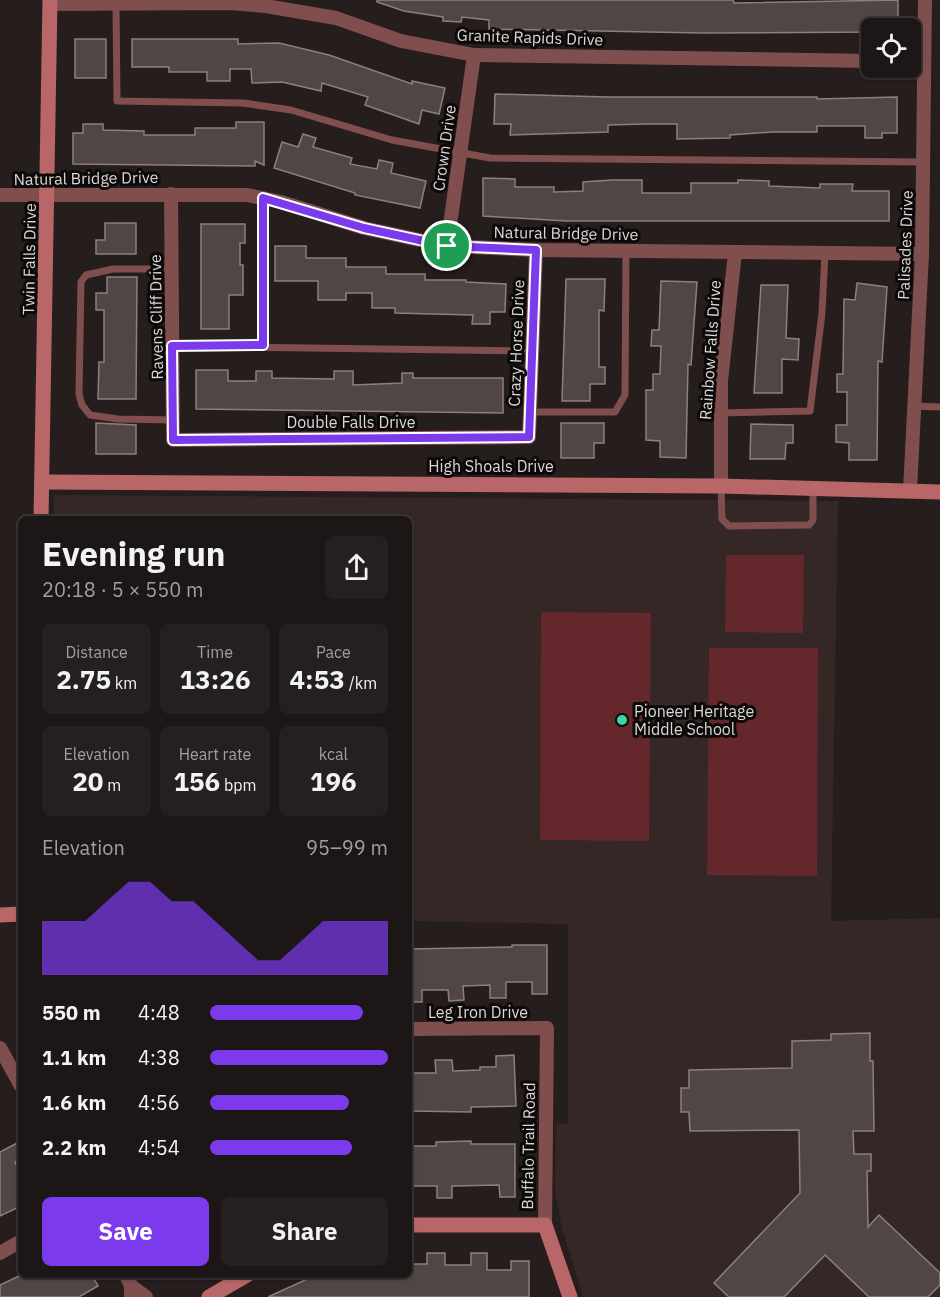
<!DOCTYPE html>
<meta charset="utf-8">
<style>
body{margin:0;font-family:"IBM Plex Sans",sans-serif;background:#251f1f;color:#f1f3f6;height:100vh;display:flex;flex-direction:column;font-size:22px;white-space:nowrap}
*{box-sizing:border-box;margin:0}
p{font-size:20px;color:#a09fa1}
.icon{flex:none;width:33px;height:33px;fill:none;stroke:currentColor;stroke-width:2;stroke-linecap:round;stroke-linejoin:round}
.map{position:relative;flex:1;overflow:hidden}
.sheet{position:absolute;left:18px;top:516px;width:394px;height:762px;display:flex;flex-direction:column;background:#1c1616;border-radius:9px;box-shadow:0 2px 4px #0004,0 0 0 2px #3a3535}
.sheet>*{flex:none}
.tools{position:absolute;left:861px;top:18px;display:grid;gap:12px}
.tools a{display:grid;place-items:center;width:60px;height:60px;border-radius:9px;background:#1c1616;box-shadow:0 2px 4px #0004,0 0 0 2px #3a3535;font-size:30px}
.pin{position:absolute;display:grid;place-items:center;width:51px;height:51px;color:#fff;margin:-26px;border:3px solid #fff;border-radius:50%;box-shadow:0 2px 6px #0007}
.round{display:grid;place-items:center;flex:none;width:63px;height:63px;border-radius:9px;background:#251f1f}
.headline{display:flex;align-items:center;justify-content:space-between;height:102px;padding:0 24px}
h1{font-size:33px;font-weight:700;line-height:45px}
.metrics{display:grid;grid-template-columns:repeat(3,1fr);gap:9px;height:102px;padding:6px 24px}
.metrics div{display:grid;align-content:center;border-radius:9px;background:#251f1f;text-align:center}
.metrics b{font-size:26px;font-weight:700}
.metrics small{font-size:16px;font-weight:400}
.metrics p{font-size:16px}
.chart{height:168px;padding:12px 24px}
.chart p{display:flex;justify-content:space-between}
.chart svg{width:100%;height:108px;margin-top:6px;fill:#7c3aed;opacity:.7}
.cta{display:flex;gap:12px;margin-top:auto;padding:12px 24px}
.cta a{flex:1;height:69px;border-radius:9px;background:#7c3aed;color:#fff;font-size:24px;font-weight:700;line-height:69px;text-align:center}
.cta a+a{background:#251f1f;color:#f1f3f6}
ul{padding:0 24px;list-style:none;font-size:20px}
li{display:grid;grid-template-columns:96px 72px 1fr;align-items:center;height:45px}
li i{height:15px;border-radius:8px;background:#7c3aed}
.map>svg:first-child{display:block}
.built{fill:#362727}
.green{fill:#64272b}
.building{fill:#504646;stroke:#8b807f;stroke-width:1.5}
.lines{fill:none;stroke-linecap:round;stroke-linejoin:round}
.lane{stroke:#814e4e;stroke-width:7}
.street{stroke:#814e4e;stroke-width:14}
.secondary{stroke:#b86668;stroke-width:15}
.route-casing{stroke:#fff;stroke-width:12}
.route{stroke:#7c3aed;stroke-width:8}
.poi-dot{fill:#3cd4a4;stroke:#0c0909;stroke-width:2}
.labels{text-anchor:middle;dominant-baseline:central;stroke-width:6;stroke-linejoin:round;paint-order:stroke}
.street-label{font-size:16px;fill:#ddd6d6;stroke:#0c0909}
.poi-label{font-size:16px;fill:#ddd6d6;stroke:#0c0909;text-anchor:start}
</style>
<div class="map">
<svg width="940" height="1297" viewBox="0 0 940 1297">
<rect width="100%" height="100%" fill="#261d1d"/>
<!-- built -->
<path class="built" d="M54,495L838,501L831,921L940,918V1297H583L562,1228L555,1190L556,1124H568V924L410,921V519H54Z"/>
<!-- green -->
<g class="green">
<path d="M726,555H804L803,633L725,632Z"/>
<path d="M541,612L651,613L649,841L540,840Z"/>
<path d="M709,648H818L817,876L707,875Z"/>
</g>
<!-- building -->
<g class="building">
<path d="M377,0H733L734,3L898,0V28H872V32L702,33L489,29V20L462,17L461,22L443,21V17L404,11L377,2Z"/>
<rect x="75" y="39" width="31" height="39"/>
<path d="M132,39H238V44L279,43L329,55L412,84V81L445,88L439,114L422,110L419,124L365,105L368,97L322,83L321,91L282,82L252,83L251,69H230V81H207V72H169V67H132Z"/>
<path d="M495,94L608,97H817V99L897,97V133H882V138H865V126H817V132H772L730,135V138L677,139V124H645L608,125V132L510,135L511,124H494Z"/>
<path d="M236,122H264V165L255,161V166L73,164V133H83V124H103V130L144,131V135H195V128H236Z"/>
<path d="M303,134L316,138L313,147L352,158L350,164L377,169L379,160L393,163L391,173L426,181L420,208L355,195V193L274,168L282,142L298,147Z"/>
<path d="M483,178L515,179V187H554V192L583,191V182L612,180H642V193H691V183H738V180L769,181V186L820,188V184H853L852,191H889V221H566L483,216Z"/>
<path d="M105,223H136V254H96V240H105Z"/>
<path d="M201,224H245V243H240V265H243V295H229V329H201Z"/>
<path d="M275,246H306V258H346V267H386V274H425V280H466V282L506,284L505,312H490V324H472L473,315L395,313V308H372V293H346V300H318V281H275Z"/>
<path d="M107,277H137L136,399H98L99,362H104V310H96V293H107Z"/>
<path d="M566,279H605L604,311L599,310V367H605V384H590V401H562Z"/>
<path d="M661,281L697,282L691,365L688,364L686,458L660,457V441L646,440V390H653V374H660L661,346H651L652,330H659Z"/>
<path d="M857,283L887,287L882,362L878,361L877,460H849V443L836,442V425H847V392H837V374H843L844,299L855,300Z"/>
<path d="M761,285H788L786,338L799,339L798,360L782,359V393H754Z"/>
<path d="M196,370H228V381H256V371H272V378L334,379V371H353V385L402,383V373H413V378H503V413L196,409Z"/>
<path d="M96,423L136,425V454H96Z"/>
<path d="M561,423H604V443H594V458H561Z"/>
<path d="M751,424L793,425V443H786L785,459H750Z"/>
<path d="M512,945H547V994H532V982H506V998H490V985L463,986L464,1000L449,1001L448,990H422V1002H410V949L512,947Z"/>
<path d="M870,1033V1061H873L874,1131H853L854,1154H871V1171H867L868,1227L879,1215L940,1273V1285L928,1297H869L825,1255L784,1297H729L714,1283L800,1193L799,1130L690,1131L689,1112H681V1088H689V1070L792,1068V1041L831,1040V1034Z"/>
<path d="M514,1055L516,1106L471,1107V1112L410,1111V1073H436L435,1060H452L453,1071L480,1070V1067H496V1056Z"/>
<path d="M471,1141V1144H515V1197H500L499,1185L452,1186V1198H437V1186H410V1146H436V1142Z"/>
<path d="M17,1143L21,1150V1159L15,1162L21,1175V1206L0,1216V1152Z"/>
<path d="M427,1253H445V1265H471V1253H487V1270H511V1261H529V1297H268L316,1275H410V1264H427Z"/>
<path d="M21,1275H92L98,1286L79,1297H0V1285Z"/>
</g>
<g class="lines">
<!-- lane -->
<g class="lane">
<path d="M116,4L117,101L243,103L291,110L392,140L490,158L923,162"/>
<path d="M172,269H113L86,275L81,282L79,394L82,405L90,415L118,419L173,420"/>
<path d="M263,345V198"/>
<path d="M172,346L532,351"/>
<path d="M914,406L940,407"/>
<path d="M530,412H615L625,395L626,251"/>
<path d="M721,413L810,411L822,313L825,253"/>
<path d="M721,486L722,519L729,526L809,525L813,520V489"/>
</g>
<!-- street -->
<g class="street">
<path d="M50,4L230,3L266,6L336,18L401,41L474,55L872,61"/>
<path d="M171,194L173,440L529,437L536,250"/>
<path d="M0,195H247L281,202L364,228L447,246L536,250L922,254"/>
<path d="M447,246L474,55"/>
<path d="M721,486V381L735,253"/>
<path d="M910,491L922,254L925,0"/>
<path d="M410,1029L547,1028L545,1225"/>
<path d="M0,1048L21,1086"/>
<path d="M0,1253L21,1241"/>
<path d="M126,1275L131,1286V1297"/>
<path d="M131,1286L146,1297"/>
</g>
<!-- secondary -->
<g class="secondary">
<path d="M42,482L721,486L940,492"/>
<path d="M41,519L50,0"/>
<path d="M0,915L21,914"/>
<path d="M410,1225H545L570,1297"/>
<path d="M209,1297L247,1275"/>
</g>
</g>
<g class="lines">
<!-- route casing -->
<g class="route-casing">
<path id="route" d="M263,198L364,228L447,246L536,250L529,437L173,440L172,346L263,345Z"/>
</g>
<!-- route -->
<use href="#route" class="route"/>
</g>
<!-- markers -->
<circle class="poi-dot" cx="622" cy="720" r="6"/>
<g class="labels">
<!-- street labels -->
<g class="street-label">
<text transform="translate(530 37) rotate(2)">Granite Rapids Drive</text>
<text transform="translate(444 148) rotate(-82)">Crown Drive</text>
<text transform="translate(86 178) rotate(-1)">Natural Bridge Drive</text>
<text transform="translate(566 233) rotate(1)">Natural Bridge Drive</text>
<text transform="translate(905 245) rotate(-88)">Palisades Drive</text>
<text transform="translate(29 259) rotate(-89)">Twin Falls Drive</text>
<text transform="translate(156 317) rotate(-91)">Ravens Cliff Drive</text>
<text transform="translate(516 343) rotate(-88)">Crazy Horse Drive</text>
<text transform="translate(710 350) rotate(-86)">Rainbow Falls Drive</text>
<text x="351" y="422">Double Falls Drive</text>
<text x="491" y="466">High Shoals Drive</text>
<text x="478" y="1012">Leg Iron Drive</text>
<text transform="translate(528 1146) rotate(-89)">Buffalo Trail Road</text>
</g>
<!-- poi labels -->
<g class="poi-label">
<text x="634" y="711">Pioneer Heritage<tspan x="634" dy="18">Middle School</tspan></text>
</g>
</g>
</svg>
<div class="tools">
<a><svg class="icon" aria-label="locate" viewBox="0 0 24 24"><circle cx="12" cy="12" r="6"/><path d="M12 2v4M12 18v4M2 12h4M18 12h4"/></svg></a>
</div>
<div class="pin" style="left:447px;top:246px;background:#1e9e55"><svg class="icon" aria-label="arrive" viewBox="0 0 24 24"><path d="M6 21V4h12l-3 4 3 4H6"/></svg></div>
<section class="sheet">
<div class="headline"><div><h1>Evening run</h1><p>20:18 · 5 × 550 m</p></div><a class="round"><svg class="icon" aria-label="share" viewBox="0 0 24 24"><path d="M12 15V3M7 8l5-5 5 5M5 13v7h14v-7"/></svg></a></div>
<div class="metrics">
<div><p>Distance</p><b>2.75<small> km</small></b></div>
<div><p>Time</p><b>13:26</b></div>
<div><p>Pace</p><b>4:53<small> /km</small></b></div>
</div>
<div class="metrics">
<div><p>Elevation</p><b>20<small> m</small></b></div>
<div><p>Heart rate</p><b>156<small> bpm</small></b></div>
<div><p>kcal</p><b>196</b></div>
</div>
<div class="chart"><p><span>Elevation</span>95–99 m</p>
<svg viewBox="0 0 160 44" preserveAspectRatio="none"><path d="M0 44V22L10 22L20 22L30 14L40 6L50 6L60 14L70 14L80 22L90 30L100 38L110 38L120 30L130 22L140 22L150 22L160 22V44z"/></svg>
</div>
<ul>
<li><b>550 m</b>4:48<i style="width:86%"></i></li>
<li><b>1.1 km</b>4:38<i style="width:100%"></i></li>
<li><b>1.6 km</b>4:56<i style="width:78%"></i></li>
<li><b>2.2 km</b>4:54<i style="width:80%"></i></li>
</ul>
<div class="cta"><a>Save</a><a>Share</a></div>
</section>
</div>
